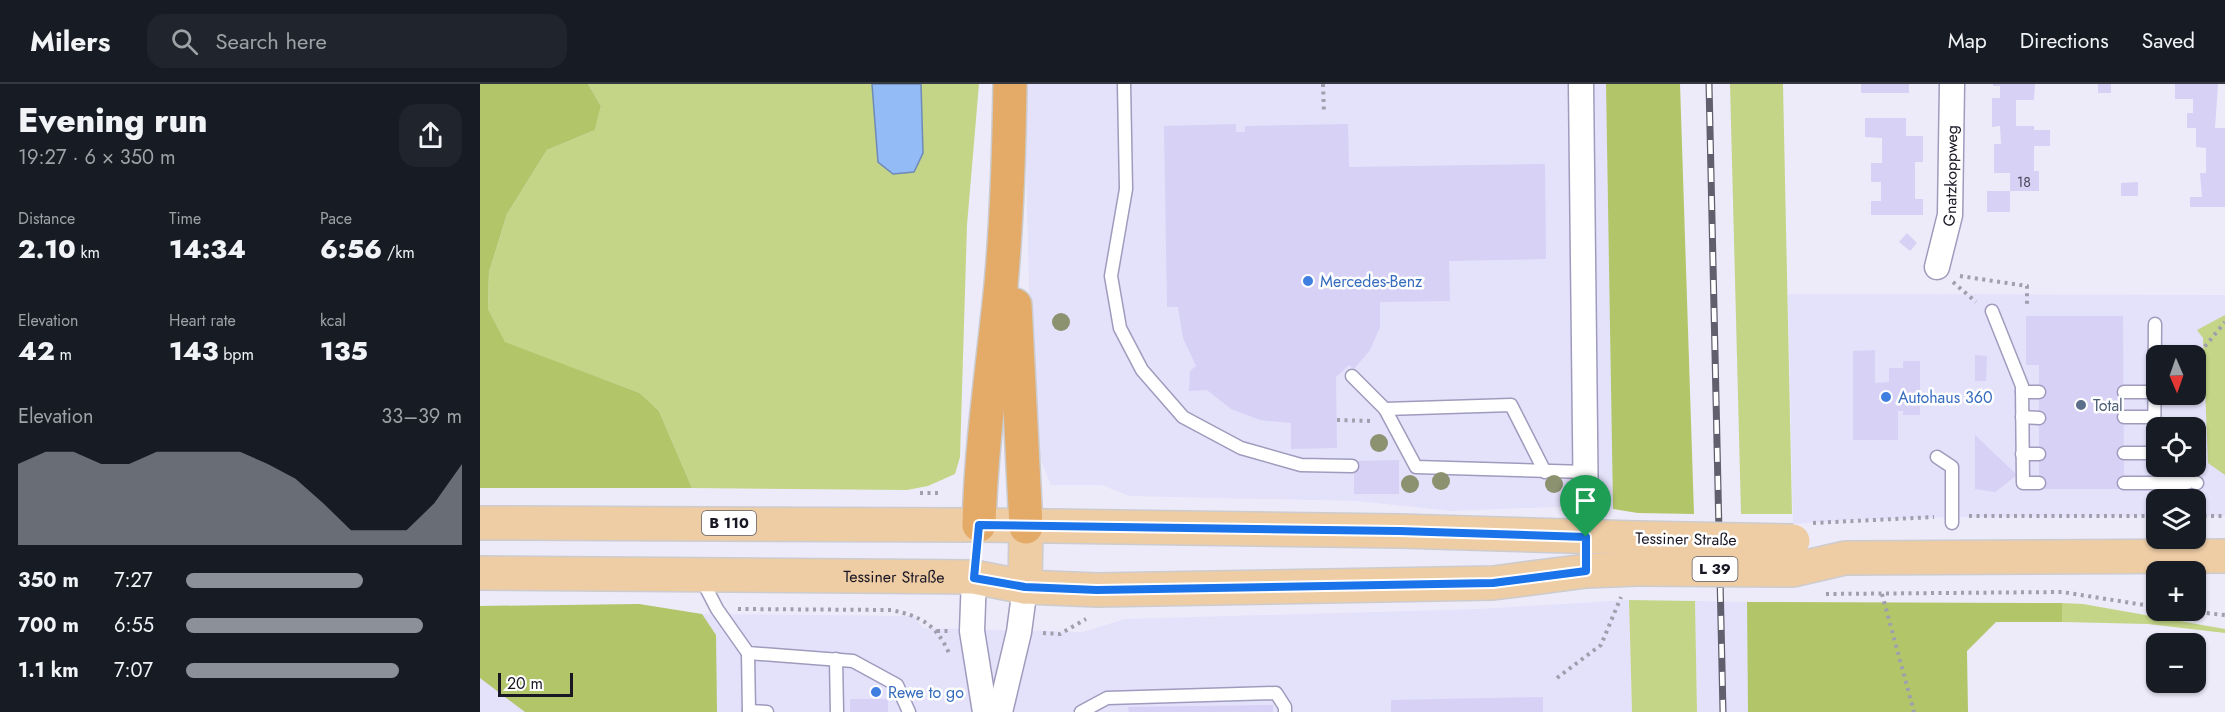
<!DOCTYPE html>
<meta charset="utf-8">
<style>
body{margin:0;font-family:Jost,sans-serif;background:#20242c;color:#f1f3f6;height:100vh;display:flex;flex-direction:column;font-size:22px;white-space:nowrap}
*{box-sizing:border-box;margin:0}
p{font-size:20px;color:#9ea1a6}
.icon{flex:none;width:33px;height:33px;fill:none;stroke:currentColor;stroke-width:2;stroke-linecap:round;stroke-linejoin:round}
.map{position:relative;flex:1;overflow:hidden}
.drawer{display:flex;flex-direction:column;background:#171b24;width:480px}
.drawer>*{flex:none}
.needle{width:39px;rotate:178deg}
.fabs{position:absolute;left:1666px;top:261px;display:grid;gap:12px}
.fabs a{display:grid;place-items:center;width:60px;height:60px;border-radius:12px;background:#171b24;box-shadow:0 2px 4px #0004;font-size:30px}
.scale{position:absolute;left:18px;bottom:15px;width:75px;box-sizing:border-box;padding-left:6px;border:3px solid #191724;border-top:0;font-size:16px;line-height:21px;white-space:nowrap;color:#191724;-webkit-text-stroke:4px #fff;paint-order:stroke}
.pin{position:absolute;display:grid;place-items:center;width:51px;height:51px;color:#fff;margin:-62px -26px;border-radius:50% 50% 50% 0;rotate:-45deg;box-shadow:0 0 6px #0007}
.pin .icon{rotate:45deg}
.round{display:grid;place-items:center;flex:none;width:63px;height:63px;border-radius:18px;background:#20242c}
.headline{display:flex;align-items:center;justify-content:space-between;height:102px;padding:0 18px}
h1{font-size:33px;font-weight:800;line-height:45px}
.metrics{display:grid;grid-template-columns:repeat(3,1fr);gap:9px;height:102px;padding:6px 18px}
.metrics div{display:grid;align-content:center}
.metrics b{font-size:26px;font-weight:800}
.metrics small{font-size:16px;font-weight:400}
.metrics p{font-size:16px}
.chart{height:168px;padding:12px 18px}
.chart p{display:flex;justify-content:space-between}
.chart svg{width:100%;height:108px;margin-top:6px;fill:#8c9099;opacity:.7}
ul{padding:0 18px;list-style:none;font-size:20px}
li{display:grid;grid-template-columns:96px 72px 1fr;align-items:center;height:45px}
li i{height:15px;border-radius:8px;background:#8c9099}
header{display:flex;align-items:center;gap:36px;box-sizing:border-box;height:84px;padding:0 30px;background:#171b24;border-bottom:2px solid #363941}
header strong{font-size:28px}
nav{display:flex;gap:33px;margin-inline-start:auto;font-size:21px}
.search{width:420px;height:54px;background:#20242c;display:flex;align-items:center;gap:15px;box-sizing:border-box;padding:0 21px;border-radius:18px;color:#9ea1a6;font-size:22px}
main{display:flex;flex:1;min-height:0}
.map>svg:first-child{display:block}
.built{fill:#e4e1fb;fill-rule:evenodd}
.green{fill:#c4d587}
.forest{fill:#b2c569}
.water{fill:#93bbf6;stroke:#6e8ab7;stroke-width:1.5}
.building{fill:#d6d1f5}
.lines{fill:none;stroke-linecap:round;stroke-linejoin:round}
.lane-casing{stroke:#9f9bbd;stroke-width:15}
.street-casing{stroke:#9f9bbd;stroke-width:27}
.primary-casing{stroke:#cccccf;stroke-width:36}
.highway-casing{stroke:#cccccf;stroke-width:36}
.path{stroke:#a19fae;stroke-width:4;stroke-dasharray:3 4.5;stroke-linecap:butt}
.lane{stroke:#fff;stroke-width:12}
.street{stroke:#fff;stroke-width:24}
.primary{stroke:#eecca4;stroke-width:33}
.highway{stroke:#e3aa68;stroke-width:33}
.rail-casing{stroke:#615f6d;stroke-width:7}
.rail{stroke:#fff;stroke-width:4.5;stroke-dasharray:14;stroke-linecap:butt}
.primary-bridge-casing{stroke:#cccccf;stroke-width:36;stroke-linecap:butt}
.primary-bridge{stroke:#eecca4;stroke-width:33}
.tree{fill:#8c9170}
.route-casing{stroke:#fff;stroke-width:12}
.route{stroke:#1a73e8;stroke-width:8}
.shop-dot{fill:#3f7fe0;stroke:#fff;stroke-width:2}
.service-dot{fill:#5c6f8a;stroke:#fff;stroke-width:2}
.labels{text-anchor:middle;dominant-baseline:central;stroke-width:5;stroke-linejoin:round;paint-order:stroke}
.number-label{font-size:14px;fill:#484658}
.shield{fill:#fff;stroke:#5e5d66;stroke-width:1.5}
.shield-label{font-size:15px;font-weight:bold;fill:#191724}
.street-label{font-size:16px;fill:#191724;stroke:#fff}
.shop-label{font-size:16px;fill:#366cbe;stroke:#fff;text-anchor:start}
.service-label{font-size:16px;fill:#4e5e75;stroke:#fff;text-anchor:start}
</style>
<header>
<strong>Milers</strong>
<div class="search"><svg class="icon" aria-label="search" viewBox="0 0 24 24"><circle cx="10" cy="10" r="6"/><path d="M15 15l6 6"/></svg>Search here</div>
<nav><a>Map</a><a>Directions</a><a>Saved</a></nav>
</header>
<main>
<section class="drawer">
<div class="headline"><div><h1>Evening run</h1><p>19:27 · 6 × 350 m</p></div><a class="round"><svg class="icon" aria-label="share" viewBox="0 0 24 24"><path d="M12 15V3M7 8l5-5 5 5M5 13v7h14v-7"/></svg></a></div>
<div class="metrics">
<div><p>Distance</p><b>2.10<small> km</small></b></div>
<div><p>Time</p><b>14:34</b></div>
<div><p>Pace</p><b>6:56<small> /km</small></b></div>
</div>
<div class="metrics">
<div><p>Elevation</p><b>42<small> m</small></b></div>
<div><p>Heart rate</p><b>143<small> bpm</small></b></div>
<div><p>kcal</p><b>135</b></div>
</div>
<div class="chart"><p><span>Elevation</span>33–39 m</p>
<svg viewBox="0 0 160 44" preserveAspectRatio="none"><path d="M0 44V11L10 6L20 6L30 11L40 11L50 6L60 6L70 6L80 6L90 11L100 17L110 27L120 38L130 38L140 38L150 27L160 11V44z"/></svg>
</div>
<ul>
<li><b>350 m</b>7:27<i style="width:64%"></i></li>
<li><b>700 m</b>6:55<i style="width:86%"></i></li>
<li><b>1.1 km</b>7:07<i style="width:77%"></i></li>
</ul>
</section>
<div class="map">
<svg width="1745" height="628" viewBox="0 0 1745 628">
<rect width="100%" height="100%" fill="#edebfa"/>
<!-- built -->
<g class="built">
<path d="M544,0H1126L1133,425L1101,422L971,427L877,417L649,412L622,401H571L559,372L552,322Z"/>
<path d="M1308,210L1745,211V432H1716V416H1677V432L1480,433L1367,436L1313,440ZM1677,272H1716V310H1677ZM1677,344H1716V382H1677Z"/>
<path d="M1149,516L1152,628H0V522L159,520L222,530L433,532L443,544L603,548L645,535L998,525Z"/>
<path d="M1215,517L1267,518L1268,628H1217Z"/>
</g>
<!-- green -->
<g class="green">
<path d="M108,0H499L487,141L480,373L475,390L448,402L427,406L212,404L179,327L160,309L25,259L8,225L9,188L27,130L67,66L115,46L121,22Z"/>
<path d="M1250,0H1303L1312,430H1261Z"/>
<path d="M1745,231V391L1728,379L1723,254L1717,246Z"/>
<path d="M1149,516L1215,517L1217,628H1152Z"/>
<path d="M1582,519L1603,520L1745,545V549L1668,540L1582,538Z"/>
</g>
<!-- forest -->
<g class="forest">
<path d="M0,0H108L121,22L115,46L67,66L27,130L9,188L8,225L25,258L160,309L179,327L212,404H0Z"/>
<path d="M1126,0H1200L1214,430L1158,429L1133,425Z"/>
<path d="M1267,518L1582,519V538H1516L1487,567L1488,628H1268Z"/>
<path d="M159,520L222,530L236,551L237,628H45L0,594V522Z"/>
</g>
<!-- water -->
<path class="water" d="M392,0H441L443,69L434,88L413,90L398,78Z"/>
<!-- building -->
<g class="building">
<rect x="1381" y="0" width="48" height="9"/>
<path d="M1513,0H1555L1554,16H1536V42H1554V46H1570V62H1554V87H1559V107H1530V89H1514V60H1521L1520,42L1512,43V14H1520V2H1513Z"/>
<rect x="1618" y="0" width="13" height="9"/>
<path d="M1695,0H1738L1735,44H1745V123H1710V113H1722L1720,89H1726V64L1716,63V44H1707V29H1713V15H1695Z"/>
<path d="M1385,34H1426V52H1443V78H1435V115H1443V131H1391V117H1401V98H1391V79H1402V54L1385,53Z"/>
<path d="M756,40V48H765V42L868,40L869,83L1065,80L1066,175L969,177L970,217L900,218V243L890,266L874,285L869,281L856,293L857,364L811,365V339L780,336L751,325L727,306L709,307L710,287L716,282L703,254L698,223H687L684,42Z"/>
<path d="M1658,98V112H1641V99Z"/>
<rect x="1507" y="107" width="23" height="21"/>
<path d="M1427,149L1437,159L1430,167L1419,158Z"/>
<path d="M1546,232H1643L1644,405H1559V281H1546Z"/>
<path d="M1395,266V299L1409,298V284H1423V277H1440V331H1423V327H1418V356H1373V267Z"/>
<path d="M1495,271L1507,272L1506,297H1495Z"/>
<path d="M1495,351L1537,391L1515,408L1495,405Z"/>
<path d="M919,376V410H874V377Z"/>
<path d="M1063,613V628H911V616Z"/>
<rect x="370" y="615" width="38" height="13"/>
<path d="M793,621V628H649L648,623Z"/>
</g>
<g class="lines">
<!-- lane casing -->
<g class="lane-casing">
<g id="lane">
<path d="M644,0L646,105L631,192L640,244L662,286L703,333L761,364L821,381L872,382"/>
<path d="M1512,227L1542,302L1543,399H1559"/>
<path d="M1675,240L1674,384L1717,399"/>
<path d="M872,292L905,325L936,383L1107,388"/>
<path d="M1542,308H1559"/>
<path d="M1644,308H1674"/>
<path d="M905,325L1031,321L1065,388"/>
<path d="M1542,333L1559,334"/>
<path d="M1644,333H1674"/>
<path d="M1644,369H1674"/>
<path d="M1542,370H1559"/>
<path d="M1457,373L1472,383V439"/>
<path d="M1644,399H1707"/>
<path d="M220,492L237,525L268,569L373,577L417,601L429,628"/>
<path d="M268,569L269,628"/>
<path d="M356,575L357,628"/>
<path d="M269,627L287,628"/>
<path d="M601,628L627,614L796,609L805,623V628"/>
</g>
</g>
<!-- street casing -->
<g class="street-casing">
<g id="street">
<path d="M1101,0L1106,434"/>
<path id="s1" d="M1457,183L1470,131L1472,0"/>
<path d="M494,493L492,547L505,628"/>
<path d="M520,628L539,548L545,503"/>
</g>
</g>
<!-- primary casing -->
<g class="primary-casing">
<g id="primary">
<path d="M0,439L499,441L919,447L1158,454"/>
<path d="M1313,486L1365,474L1745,472"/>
<path id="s2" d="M0,489L494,493L545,503L617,506L1013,499L1106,487L1158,485"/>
<path d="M545,503L546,443"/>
</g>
</g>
<!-- highway casing -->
<g class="highway-casing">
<g id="highway">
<path d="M535,221L546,443"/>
<path d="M499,441C501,361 513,281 521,201C527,134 529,67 530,0"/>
</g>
</g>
<!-- path -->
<g class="path">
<path d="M843,0L844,30"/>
<path d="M1480,192L1547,202V220"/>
<path d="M1473,198L1496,218"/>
<path d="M1705,272L1722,266L1745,238"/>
<path d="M857,336L892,337"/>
<path d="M440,409H462"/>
<path d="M1489,432H1677"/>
<path d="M1716,432H1745"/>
<path d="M1333,439L1454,433"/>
<path d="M1346,510L1582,508L1677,523"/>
<path d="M1402,510L1434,628"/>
<path d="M258,525L411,526C440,532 456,540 469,569"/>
<path d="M1697,526L1745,531"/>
<path d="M457,547H469"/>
<path d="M563,549L580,550L606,535"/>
<path d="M1077,594L1121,561L1141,513"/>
</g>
<!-- lane -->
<use href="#lane" class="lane"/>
<!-- street -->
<use href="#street" class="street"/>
<!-- primary -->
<use href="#primary" class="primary"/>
<!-- highway -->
<use href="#highway" class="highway"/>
<!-- rail casing -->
<g class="rail-casing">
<path id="rail" d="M1229,0L1243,628"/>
</g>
<!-- rail -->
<use href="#rail" class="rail"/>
<!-- primary-bridge casing -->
<g class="primary-bridge-casing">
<g id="primary-bridge">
<path d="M1158,454L1313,457"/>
<path d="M1158,485L1313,486"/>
</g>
</g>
<!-- primary-bridge -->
<use href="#primary-bridge" class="primary-bridge"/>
</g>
<!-- trees -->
<g class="tree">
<circle cx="581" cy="238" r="9"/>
<circle cx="899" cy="359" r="9"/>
<circle cx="961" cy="397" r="9"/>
<circle cx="930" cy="400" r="9"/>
<circle cx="1074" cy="400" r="9"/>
</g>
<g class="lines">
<!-- route casing -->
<g class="route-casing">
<path id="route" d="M499,441L919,447L1106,453V487L1013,499L617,506L545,503L494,494Z"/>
</g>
<!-- route -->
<use href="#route" class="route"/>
</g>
<!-- markers -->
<g class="shop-dot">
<circle cx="828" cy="197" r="6"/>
<circle cx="1406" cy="313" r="6"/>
<circle cx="396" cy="608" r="6"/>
</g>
<circle class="service-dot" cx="1601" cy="321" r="6"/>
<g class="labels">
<!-- number labels -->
<g class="number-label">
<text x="1544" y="98">18</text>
</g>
<!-- shield labels -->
<g class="shield">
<rect x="222" y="427" width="54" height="24" rx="4.5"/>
<rect x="1212.5" y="473" width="45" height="24" rx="4.5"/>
</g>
<g class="shield-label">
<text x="249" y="439">B 110</text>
<text x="1235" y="485">L 39</text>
</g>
<!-- street labels -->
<g class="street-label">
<text stroke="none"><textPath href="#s1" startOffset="93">Gnatzkoppweg</textPath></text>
<text transform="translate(1206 455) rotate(1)">Tessiner Straße</text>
<text stroke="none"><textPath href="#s2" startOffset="414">Tessiner Straße</textPath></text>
</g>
<!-- shop labels -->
<g class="shop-label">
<text x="840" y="197">Mercedes-Benz</text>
<text x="1418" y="313">Autohaus 360</text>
<text x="408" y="608">Rewe to go</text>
</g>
<!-- service labels -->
<g class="service-label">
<text x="1613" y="321">Total</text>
</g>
</g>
</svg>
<div class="fabs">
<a><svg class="needle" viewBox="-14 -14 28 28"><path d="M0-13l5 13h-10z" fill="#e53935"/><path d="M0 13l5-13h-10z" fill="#9ea1a6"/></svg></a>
<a><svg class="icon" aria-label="locate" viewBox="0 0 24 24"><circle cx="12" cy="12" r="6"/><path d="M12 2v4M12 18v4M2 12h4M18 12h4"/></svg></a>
<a><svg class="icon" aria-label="layers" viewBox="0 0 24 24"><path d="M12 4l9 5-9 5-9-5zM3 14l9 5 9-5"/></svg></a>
<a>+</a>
<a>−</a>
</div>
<div class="scale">20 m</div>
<div class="pin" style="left:1106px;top:453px;background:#1e9e55"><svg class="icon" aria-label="arrive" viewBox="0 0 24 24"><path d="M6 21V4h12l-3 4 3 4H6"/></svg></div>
</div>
</main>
